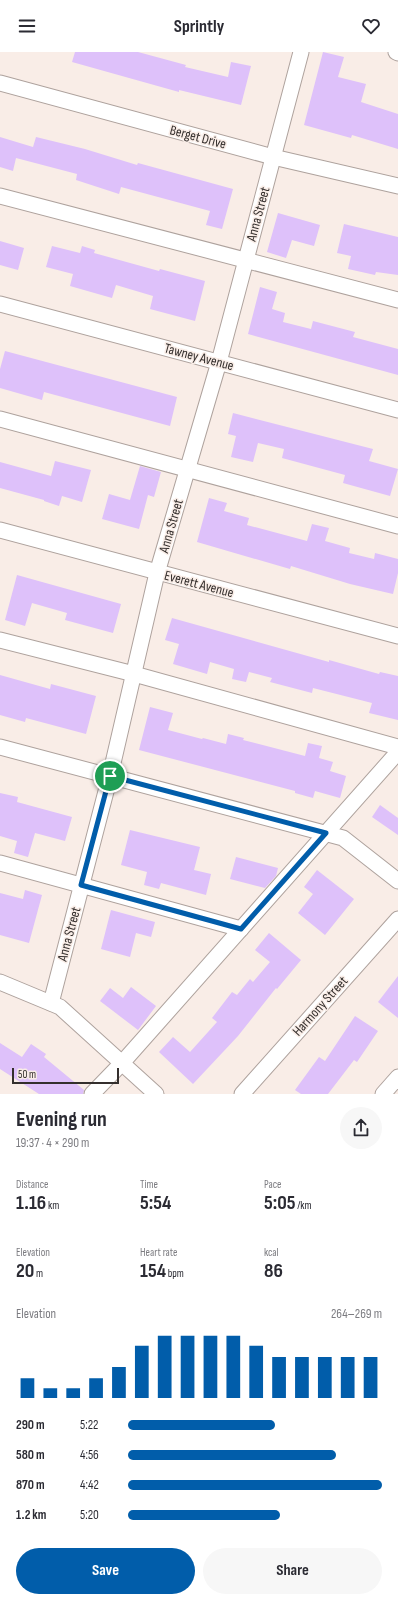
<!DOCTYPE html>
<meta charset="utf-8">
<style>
body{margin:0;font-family:"Sofia Sans Condensed",sans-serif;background:#f7f7f7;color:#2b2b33;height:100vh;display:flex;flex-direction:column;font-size:15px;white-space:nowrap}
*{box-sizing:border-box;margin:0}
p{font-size:13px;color:#7c7c81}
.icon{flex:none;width:22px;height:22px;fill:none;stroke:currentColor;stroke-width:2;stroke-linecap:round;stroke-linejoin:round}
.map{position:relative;height:1042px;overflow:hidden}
.side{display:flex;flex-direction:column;background:#fff;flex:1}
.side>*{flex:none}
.scale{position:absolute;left:12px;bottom:10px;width:107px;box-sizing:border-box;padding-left:4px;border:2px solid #342f2d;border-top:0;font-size:11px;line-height:14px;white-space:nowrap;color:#342f2d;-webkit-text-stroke:3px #f9ede7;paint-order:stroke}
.pin{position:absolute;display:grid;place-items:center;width:34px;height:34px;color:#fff;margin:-17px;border:2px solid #fff;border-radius:50%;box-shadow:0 1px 4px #0007}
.round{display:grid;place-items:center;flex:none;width:42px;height:42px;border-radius:21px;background:#f7f7f7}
.overview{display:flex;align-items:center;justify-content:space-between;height:68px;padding:0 16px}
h1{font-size:22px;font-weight:700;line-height:30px}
.metrics{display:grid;grid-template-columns:repeat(3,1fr);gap:6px;height:68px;padding:4px 16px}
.metrics div{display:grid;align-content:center}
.metrics b{font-size:20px;font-weight:700}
.metrics small{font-size:11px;font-weight:400}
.metrics p{font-size:11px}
.chart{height:112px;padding:8px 16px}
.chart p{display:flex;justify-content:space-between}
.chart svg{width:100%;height:72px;margin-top:4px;stroke:#015daa;stroke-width:6}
.cta{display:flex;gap:8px;margin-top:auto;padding:8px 16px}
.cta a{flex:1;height:46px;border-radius:24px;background:#015daa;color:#fff;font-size:16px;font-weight:700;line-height:46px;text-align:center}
.cta a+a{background:#f7f7f7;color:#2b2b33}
ul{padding:0 16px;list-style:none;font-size:13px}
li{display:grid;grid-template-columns:64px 48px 1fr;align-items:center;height:30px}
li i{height:10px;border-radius:5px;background:#015daa}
header{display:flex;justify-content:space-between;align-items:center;height:52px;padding:0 16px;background:#fff;font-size:18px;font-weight:700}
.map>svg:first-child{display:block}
.building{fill:#dec1fa}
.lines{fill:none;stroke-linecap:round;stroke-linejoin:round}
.minor-casing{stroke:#aea29d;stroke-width:17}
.minor{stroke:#fff;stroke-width:15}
.route-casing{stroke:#fff;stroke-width:8}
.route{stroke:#015daa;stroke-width:5}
.labels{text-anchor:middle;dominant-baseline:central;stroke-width:3;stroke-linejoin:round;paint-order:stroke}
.street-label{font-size:14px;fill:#342f2d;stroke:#f9ede7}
</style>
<header><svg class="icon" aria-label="menu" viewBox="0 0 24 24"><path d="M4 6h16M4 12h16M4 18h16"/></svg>Sprintly<svg class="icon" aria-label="heart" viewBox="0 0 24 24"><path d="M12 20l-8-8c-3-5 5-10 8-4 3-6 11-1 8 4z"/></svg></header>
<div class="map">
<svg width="398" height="1042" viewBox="0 0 398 1042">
<rect width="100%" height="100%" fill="#f9ede7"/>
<!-- building -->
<g class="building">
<path d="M75,0H138L186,13L185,15L228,25L231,10L251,14L241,53L179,38V40L72,10Z"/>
<path d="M323,0L344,5L338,25L366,32L361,50L398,62V97L352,83L351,86L304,73Z"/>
<path d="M0,85L33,95L36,85L85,97L137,113L138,111L233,137L222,177L206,173L210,159L121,135L119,142L76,128L77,122L16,106L13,119L0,115Z"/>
<path d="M278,161L320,173L314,194L292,188L286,206L267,200Z"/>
<path d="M344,172L398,185V223L376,220L375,223L348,217L351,204L337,201Z"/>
<path d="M0,189L24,196L18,218L0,213Z"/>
<path d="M52,194L80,201L82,194L95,198L94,201L159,219L160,217L205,229L195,269L150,257L153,244L116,233L112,246L70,234L73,222L46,215Z"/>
<path d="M260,235L277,240L272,257L285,261L283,270L311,277L313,269L355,280L353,285L398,297V323L248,282Z"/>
<path d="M5,299L177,345L170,374L44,340L42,348L0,336V317Z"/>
<path d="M233,361L373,397L369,409L398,417L390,444L343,431L345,423L282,406L284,397L258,391L253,410L231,405L236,384L228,382Z"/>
<path d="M55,409L91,418L82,450L62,444L59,454L44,449V448L0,436V410L51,424Z"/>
<path d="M140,414L161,420L154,445L148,443L139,477L102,467L109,442L130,448Z"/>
<path d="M209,446L227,451L224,459L249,466L247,473L307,489L312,472L329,476L325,489L350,496L349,501L374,507L375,501L398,507V521L393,542L350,532L291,514L290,517L197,490Z"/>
<path d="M17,523L121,552L113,581L65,568L67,561L32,551L25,574L5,568Z"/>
<path d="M172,566L329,610V608L379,622L380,620L398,624V668L369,661L372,651L313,636L312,641L270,630L272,626L249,620L246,630L232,627L234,617L210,610L207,622L173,612L179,592L165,588Z"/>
<path d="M0,623L50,637L51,632L96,644L86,682L26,666L25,670L0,663Z"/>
<path d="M150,655L173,661L168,678L202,687L203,686L226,692L228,682L244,686L243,688L305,704L308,691L322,694L319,706L333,710L330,719L346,724L340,746L315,739L313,746L295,741V739L139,698Z"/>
<path d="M0,741L18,745L17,750L72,765L65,789L35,781L28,805L14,801L17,789L0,784Z"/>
<path d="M380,753L398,766V783L372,765Z"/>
<path d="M130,778L200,795L194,818L211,822L206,843L161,831L159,837L144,833L147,820L121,813Z"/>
<path d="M236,805L278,816L276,824L265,836L230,827Z"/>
<path d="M317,818L354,847L325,883L298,861L313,842L304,835Z"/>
<path d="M25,838L42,843L29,891L0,883V841L23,847Z"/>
<path d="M111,858L155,870L151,885L136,881L130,905L101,897Z"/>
<path d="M269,881L301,908L277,937L276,936L238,984L193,1032L159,1000L173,985L190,1000L217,970L212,966L232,940L237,943L250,927L253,930L270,910L255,898Z"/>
<path d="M398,924V966L378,950Z"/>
<path d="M131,935L156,954L138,978L100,949L110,936L123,946Z"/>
<path d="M355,964L378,979L357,1010L354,1008L328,1042H301L295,1038L319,1005L325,1009Z"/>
<path d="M0,991L22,1005L31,992L46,1002L44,1005L84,1038L83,1042H39L0,1017Z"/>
</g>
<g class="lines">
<!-- minor casing -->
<g class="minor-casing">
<g id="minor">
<path d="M396,0L398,1"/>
<path d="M0,31L273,105L398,134"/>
<path d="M0,144L398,248"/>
<path d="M0,252L398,358"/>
<path d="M0,367L398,474"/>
<path d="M0,478L398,584"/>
<path d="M0,588L134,622L398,695"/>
<path d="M0,695L343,786L398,829"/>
<path d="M0,811L241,877"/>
<path d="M0,930L60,955L156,1042"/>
<path d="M51,951L110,724L157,521L219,310L301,0"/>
<path d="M92,1042L122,1011L398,700"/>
<path d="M242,1042L398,867"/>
<path d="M383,1042L398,1025"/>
</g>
</g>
<!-- minor -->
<use href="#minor" class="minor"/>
</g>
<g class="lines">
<!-- route casing -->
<g class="route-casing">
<path id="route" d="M110,724L326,781L241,877L81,833Z"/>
</g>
<!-- route -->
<use href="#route" class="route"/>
</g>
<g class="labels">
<!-- street labels -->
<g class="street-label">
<text transform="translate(198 85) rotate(15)">Berget Drive</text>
<text transform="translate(258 162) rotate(-75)">Anna Street</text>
<text transform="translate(199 305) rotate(15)">Tawney Avenue</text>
<text transform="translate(171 474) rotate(-74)">Anna Street</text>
<text transform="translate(199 532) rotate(15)">Everett Avenue</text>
<text transform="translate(69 882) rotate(-75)">Anna Street</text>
<text transform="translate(320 954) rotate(-48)">Harmony Street</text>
</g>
</g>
</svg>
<div class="scale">50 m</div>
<div class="pin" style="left:110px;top:724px;background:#1e9e55"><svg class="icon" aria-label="arrive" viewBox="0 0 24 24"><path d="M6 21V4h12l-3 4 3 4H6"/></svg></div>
</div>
<section class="side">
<div class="overview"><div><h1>Evening run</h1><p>19:37 · 4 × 290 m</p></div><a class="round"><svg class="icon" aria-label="share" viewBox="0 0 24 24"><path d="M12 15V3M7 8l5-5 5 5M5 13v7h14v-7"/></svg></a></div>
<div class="metrics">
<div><p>Distance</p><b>1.16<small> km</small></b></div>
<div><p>Time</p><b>5:54</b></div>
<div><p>Pace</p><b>5:05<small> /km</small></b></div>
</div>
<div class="metrics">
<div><p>Elevation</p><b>20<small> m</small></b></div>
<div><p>Heart rate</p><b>154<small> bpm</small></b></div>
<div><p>kcal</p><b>86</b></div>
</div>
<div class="chart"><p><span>Elevation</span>264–269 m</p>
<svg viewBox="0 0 160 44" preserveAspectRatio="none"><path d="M5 44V32M15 44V38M25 44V38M35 44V32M45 44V25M55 44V12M65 44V6M75 44V6M85 44V6M95 44V6M105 44V12M115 44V19M125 44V19M135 44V19M145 44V19M155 44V19"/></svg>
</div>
<ul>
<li><b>290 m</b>5:22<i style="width:58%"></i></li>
<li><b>580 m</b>4:56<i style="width:82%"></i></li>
<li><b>870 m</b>4:42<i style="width:100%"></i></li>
<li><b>1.2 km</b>5:20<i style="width:60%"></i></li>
</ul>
<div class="cta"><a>Save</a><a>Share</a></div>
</section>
